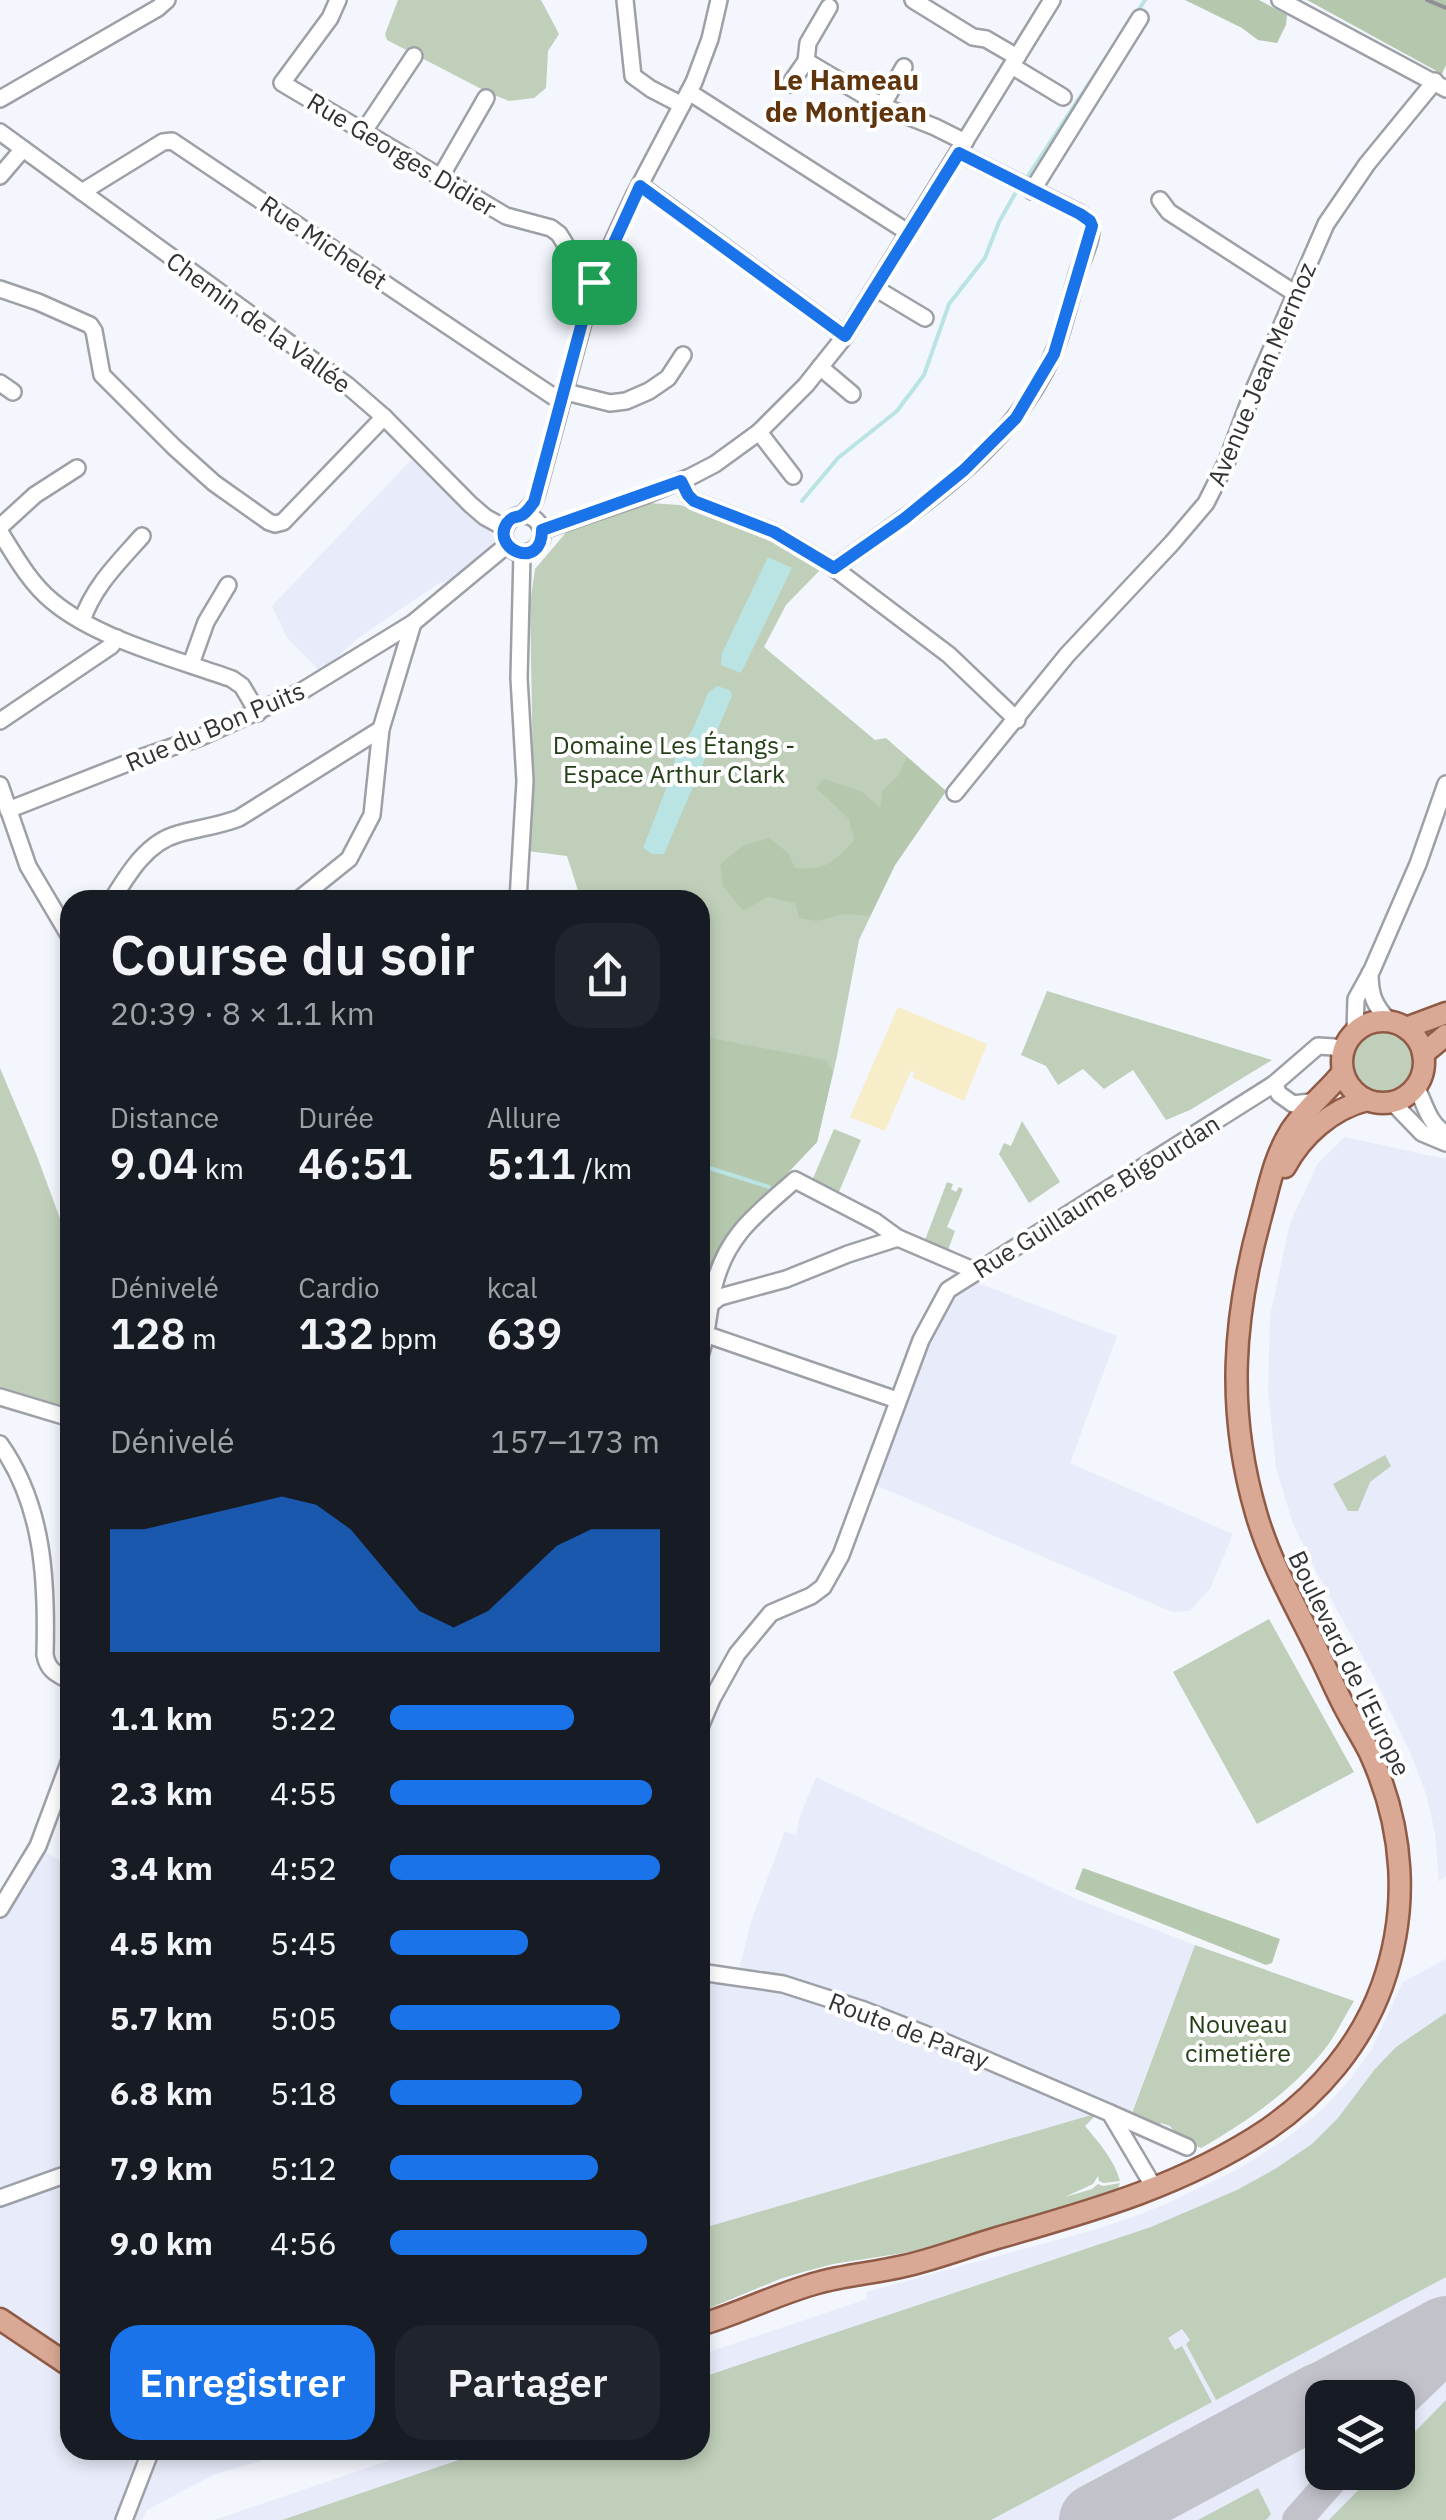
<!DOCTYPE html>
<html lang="fr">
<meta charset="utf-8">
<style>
body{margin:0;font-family:"IBM Plex Sans",sans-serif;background:#20242c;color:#f1f3f6;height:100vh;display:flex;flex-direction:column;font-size:38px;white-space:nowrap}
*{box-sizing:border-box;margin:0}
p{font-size:32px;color:#9ea1a6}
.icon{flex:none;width:55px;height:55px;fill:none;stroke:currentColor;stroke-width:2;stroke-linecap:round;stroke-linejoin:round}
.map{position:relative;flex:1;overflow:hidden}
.drawer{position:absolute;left:60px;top:890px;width:650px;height:1570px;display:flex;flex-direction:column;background:#171b24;border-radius:30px;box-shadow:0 5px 15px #0003}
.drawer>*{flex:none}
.tools{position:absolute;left:1305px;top:2380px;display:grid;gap:20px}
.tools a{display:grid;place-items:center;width:110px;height:110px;border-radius:20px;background:#171b24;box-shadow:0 5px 15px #0003;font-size:50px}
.pin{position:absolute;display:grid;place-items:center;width:85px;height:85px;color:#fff;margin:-42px;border-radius:20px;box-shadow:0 5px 15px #0006}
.round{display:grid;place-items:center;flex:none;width:105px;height:105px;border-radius:30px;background:#20242c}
.head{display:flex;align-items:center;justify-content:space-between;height:170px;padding:0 50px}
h1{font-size:55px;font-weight:600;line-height:75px}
.figures{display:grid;grid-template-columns:repeat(3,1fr);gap:15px;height:170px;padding:10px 50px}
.figures div{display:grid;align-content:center}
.figures b{font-size:42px;font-weight:600}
.figures small{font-size:28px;font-weight:400}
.figures p{font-size:28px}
.chart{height:280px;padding:20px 50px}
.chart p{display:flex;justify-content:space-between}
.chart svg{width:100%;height:180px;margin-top:10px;fill:#1a73e8;opacity:.7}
.button{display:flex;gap:20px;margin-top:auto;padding:20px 50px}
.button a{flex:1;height:115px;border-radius:30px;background:#1a73e8;color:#fff;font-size:40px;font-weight:600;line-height:115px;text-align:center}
.button a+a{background:#20242c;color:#f1f3f6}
ul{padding:0 50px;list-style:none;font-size:32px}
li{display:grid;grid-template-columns:160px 120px 1fr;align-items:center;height:75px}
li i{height:25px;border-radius:12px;background:#1a73e8}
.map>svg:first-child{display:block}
.built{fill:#e8ebfa;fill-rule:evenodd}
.green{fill:#bfcfb9}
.forest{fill:#b5c8ad}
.sand{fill:#f7edc8}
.water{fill:#bae3e4}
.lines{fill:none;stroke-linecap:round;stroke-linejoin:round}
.stream{stroke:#bae3e4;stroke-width:4}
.taxiway{stroke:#c2c3ca;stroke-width:30}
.runway{stroke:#c2c3ca;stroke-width:72}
.minor-casing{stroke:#9ea0a7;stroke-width:20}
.major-casing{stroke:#905b46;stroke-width:25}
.minor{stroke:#fff;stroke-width:15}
.major{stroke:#daa995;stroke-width:20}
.rail{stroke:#8f9096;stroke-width:4}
.route-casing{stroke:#fff;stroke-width:20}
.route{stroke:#1a73e8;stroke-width:12}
.labels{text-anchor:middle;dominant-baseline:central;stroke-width:8;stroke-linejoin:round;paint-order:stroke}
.street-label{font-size:25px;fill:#323336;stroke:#fff}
.park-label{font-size:25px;fill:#243f17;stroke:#fff}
.neighbourhood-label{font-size:28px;font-weight:bold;fill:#60350d;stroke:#fff}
</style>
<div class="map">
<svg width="1446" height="2520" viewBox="0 0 1446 2520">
<rect width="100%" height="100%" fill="#f4f6fe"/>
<!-- built -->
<g class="built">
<path d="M411,460L488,530L494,537L492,548L448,584L441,582L358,638L321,672L287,638L272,606Z"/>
<path d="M1345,1137L1446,1159V1876L1439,1882L1435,1833L1426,1794L1412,1757L1377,1683L1319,1577L1293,1524L1276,1468L1268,1391L1270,1316L1290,1223L1318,1163Z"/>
<path d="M973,1281L1117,1336L1070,1463L1233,1534L1210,1589L1190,1611L1172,1612L873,1484L924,1346L949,1302Z"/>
<path d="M816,1777L1072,1897L1195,1945L1132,2111L1098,2113L700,2229V2047L709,1978L736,1982L751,1922L785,1831L796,1835L800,1816Z"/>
<path d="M43,1851L70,1866V2450H263L261,2461L215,2474L147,2510L142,2520H0V1896Z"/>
<path d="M1446,1959V2520H214L420,2450H700V2355L867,2299L866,2292L1097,2229L1138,2215L1168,2203L1242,2167L1288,2137L1324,2108L1351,2078L1371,2050L1403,1982ZM1322,2398H1398V2472H1322Z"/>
</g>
<!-- green -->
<g class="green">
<path d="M398,0H541L559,34L548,51L546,88L534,98L509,101L489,93L387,40L385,34Z"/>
<path d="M648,503L680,505L745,528L821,569L786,605L764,647L875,740L886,738L946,791L895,865L859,940L837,1056L817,1142L727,1237L710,1279L700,1315V900H581L567,856L527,851L533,768L530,604L535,569L569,529Z"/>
<path d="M1047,991L1272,1060L1190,1110L1166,1120L1133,1070L1104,1089L1083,1069L1058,1085L1046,1066L1021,1055Z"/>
<circle cx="1382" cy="1062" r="32"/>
<path d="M0,1068L37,1156L70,1246V1408L0,1387Z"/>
<path d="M1022,1121L1060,1182L1029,1203L999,1154L1004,1143L1011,1146Z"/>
<path d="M834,1129L861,1140L838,1194L811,1183Z"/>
<path d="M947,1182L953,1184L951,1189L956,1192L959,1187L963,1189L947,1227L955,1231L948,1250L925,1240Z"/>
<path d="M1385,1455L1391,1466L1370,1482L1358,1511H1348L1333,1484Z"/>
<path d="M1269,1619L1354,1772L1257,1824L1173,1672Z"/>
<path d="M1195,1945L1354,2001C1343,2019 1334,2039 1320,2055C1287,2094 1245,2123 1201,2148L1172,2135L1173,2130L1170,2126L1161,2123L1159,2126L1132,2113Z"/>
<path d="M1446,2013V2277L1216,2400L1186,2344L1190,2340L1182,2329L1168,2338L1175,2350L1182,2346L1212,2402L991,2520H282L488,2450H700V2378L1151,2227L1237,2190L1275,2169L1312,2144L1338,2118L1375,2069L1396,2047Z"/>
<path d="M1098,2113L1085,2126C1099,2143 1114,2159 1120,2181L1104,2183L1099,2181L1098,2176L1093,2184L1065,2197L1092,2189L1098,2184L1103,2186L1120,2183L1115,2197L948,2246L833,2264L803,2272L780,2279L700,2312V2229Z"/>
<path d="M1446,2400V2520H1329L1375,2473L1398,2472V2449Z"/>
<path d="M1258,2488L1271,2514L1266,2520H1198Z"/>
</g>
<!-- forest -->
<g class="forest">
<path d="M1185,0H1259L1287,15L1286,25L1277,43L1258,40L1242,28Z"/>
<path d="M1307,0H1446V65L1442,74Z"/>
<path d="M907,757L946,791L895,865L870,916L845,914L816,921L799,918L795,903L767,897L743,911L723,886L720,864L743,846L769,838L788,853L795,868C826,871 835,861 854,840L849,819L816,788L824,779L861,791L880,808L883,790L898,776Z"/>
<path d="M700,1031L715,1039L826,1060L833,1072L817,1142L727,1237L710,1279L700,1315Z"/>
<path d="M1083,1868L1280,1939L1272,1963L1266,1965L1075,1889Z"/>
</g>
<!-- sand -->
<path class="sand" d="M898,1007L987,1044L964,1101L913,1078L914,1072L911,1071L885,1131L850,1117Z"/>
<!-- water -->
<g class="water">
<path d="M768,557L792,568L741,673L721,665L722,653Z"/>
<path d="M717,686L730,690L732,696L664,854H652L643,848L671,776L676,754L693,729L708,693Z"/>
</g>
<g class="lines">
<!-- stream -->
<g class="stream">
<path d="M1136,14L1145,0"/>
<path d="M1028,176L1105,59"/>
<path d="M802,501L838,458L897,411L924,375L949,304L985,258L999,222L1016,192"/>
<path d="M700,1165L769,1187"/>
</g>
<!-- taxiway -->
<g class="taxiway">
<path d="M1398,2407L1446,2361"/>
<path d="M1297,2520L1339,2472"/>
</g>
<!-- runway -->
<g class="runway">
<path d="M1324,2398L1446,2332"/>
<path d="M1095,2520L1322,2398"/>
</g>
<!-- minor casing -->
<g class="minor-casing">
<g id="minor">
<path d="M338,0L330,18L282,83L506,216L551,228L559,234L586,278L594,282"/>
<path d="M625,0L633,76L651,89L682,105"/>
<path d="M913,0L973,37L986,39L1017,57"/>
<path d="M1280,0L1446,89"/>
<path d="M806,61L882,106L935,127L965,142"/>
<path d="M1012,66L1063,97"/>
<path d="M790,84L806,61L808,43L829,7"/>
<path d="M689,92L909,233"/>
<path d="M0,99L158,8L167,0"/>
<path d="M882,106L904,67"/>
<path d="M364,131L414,56"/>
<path d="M0,132L347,385L384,417L470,504L485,517L505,528"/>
<path d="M0,176L23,149"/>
<path d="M440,178L486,98"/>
<path d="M640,185L845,336"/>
<path d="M1032,191L1140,18"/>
<path d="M82,192L163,142L172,141L554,397L570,393L610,403L626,401L649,391L668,378L683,355"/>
<path d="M1160,200L1169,212L1296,294"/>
<path d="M875,288L925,318"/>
<path d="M0,289L38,302L90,325L94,331L102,375L174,447L214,483L269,522L275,524L283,522L384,417"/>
<path d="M820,367L852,394"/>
<path d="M0,383L13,392"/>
<path d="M759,432L793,476"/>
<path d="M681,481L688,495L694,501L774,532L834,568L949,655L1017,720"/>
<circle cx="523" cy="534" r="19"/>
<path d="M522,515L534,502L537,493L594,282L634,196L694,82L710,39L719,0"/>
<path d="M0,527L35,495L77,468"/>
<path d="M543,530L646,495L690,477L715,464L759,432L806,385L845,336L1052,0"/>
<path d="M0,532C15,556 30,583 52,601C97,639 176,659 232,679L242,686L258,713"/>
<path d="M834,568C917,509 1013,449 1054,352C1064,328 1069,303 1076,279C1080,260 1095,239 1090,221L1079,213L959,153"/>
<path d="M82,621C93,587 118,563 142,536"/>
<path d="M191,664L206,622L228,585"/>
<path d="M0,721L111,646L117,638"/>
<path d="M0,785L28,866L70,937"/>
<path d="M955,793L1067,655L1172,543L1206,503L1227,461L1252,394L1326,224L1367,164L1435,81"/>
<path d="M8,810L143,757L201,737L302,691L413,623L507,545"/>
<path d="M112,900C128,874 147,842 178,834C198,828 219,826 239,818L381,729L413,623"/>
<path d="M298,900L349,859L372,815L381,729"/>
<path d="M518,900L525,781L519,678L522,554"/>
<path d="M1370,973C1370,995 1374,1005 1389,1021"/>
<path d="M1355,1031L1356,999L1372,970L1418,864L1446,784"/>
<path d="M1274,1084L1279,1094L1293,1104L1318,1101"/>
<path d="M1416,1086C1425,1104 1428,1123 1446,1134"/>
<path d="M1392,1102L1422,1133L1446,1143"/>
<path d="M712,1303L720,1297L786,1279L848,1254L898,1238"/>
<path d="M702,1333L897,1400"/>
<path d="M700,1356C708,1333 708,1310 714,1286C727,1234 757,1214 795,1180L876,1222L898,1238L975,1271"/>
<path d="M0,1397L70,1418"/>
<path d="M0,1444C44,1506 47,1582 45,1655C48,1671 57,1674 70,1681"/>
<path d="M700,1727L712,1699L737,1654L771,1613L811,1596L823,1587L841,1555L921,1340L948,1290L1274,1084L1318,1046L1334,1047L1342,1053"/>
<path d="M0,1909L38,1846L70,1760"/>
<path d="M700,1972L783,1984L864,2010L940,2040L1110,2113L1155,2189"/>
<path d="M1110,2113L1187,2147"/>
<path d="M0,2198L70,2173"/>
<path d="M124,2520L151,2450"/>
</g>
</g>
<!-- major casing -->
<g class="major-casing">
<g id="major">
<circle cx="1383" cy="1062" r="41"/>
<path d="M1406,1028L1446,1013"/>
<path d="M1423,1054L1446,1035"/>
<path d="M1285,1167C1302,1135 1332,1109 1367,1100"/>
<path d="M0,2319L70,2366"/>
<path d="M700,2325C740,2313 777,2294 817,2283C845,2275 875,2273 904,2266C936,2259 966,2247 997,2238C1092,2211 1185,2185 1268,2129C1319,2094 1361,2044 1382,1986C1410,1908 1404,1828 1370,1753C1362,1737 1352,1722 1344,1706C1336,1691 1329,1674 1321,1658C1298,1610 1271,1565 1256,1513C1226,1410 1233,1317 1261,1216C1269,1187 1274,1158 1290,1132C1304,1110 1326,1093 1343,1072"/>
</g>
</g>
<!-- minor -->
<use href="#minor" class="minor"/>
<!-- major -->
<use href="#major" class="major"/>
<!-- rail -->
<path class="rail" d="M1427,0L1446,8"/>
</g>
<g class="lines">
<!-- route casing -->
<g class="route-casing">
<path id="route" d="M959,153L1080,214L1090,221L1092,226L1054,354L1016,418L964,470L904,519L834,568L774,532L694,501L688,495L681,481L542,530C542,572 490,549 507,523C513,515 514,519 522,515C527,512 530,507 534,502L588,300L640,186L845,336Z"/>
</g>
<!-- route -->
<use href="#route" class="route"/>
</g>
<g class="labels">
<!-- street labels -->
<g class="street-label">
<text transform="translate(402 154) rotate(31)">Rue Georges Didier</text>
<text transform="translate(324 242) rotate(34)">Rue Michelet</text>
<text transform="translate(259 322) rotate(36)">Chemin de la Vallée</text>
<text transform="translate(1261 374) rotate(-67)">Avenue Jean Mermoz</text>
<text transform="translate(215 726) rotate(-23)">Rue du Bon Puits</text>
<text transform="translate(1096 1196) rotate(-32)">Rue Guillaume Bigourdan</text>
<text transform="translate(1350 1663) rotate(64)">Boulevard de l'Europe</text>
<text transform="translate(909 2030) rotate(21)">Route de Paray</text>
</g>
<!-- park labels -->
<g class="park-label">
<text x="674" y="744">Domaine Les Étangs -<tspan x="674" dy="29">Espace Arthur Clark</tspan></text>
<text x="1238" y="2023">Nouveau<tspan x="1238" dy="29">cimetière</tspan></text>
</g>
<!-- neighbourhood labels -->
<g class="neighbourhood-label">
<text x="846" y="79">Le Hameau<tspan x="846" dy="32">de Montjean</tspan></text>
</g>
</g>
</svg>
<div class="tools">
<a><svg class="icon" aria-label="layers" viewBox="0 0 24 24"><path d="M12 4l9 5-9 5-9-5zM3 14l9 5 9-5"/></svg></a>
</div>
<div class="pin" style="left:594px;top:282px;background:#1e9e55"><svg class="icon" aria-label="arrive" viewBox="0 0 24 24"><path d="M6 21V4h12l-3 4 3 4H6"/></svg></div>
<section class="drawer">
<div class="head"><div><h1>Course du soir</h1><p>20:39 · 8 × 1.1 km</p></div><a class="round"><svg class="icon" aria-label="share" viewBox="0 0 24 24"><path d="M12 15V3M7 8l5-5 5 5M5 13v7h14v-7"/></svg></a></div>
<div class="figures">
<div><p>Distance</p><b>9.04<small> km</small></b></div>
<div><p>Durée</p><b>46:51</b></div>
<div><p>Allure</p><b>5:11<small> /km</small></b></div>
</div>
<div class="figures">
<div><p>Dénivelé</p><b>128<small> m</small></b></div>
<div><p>Cardio</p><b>132<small> bpm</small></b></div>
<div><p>kcal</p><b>639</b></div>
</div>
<div class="chart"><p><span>Dénivelé</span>157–173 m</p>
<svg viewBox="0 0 160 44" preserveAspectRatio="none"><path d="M0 44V14L10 14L20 12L30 10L40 8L50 6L60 8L70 14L80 24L90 34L100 38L110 34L120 26L130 18L140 14L150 14L160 14V44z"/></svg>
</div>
<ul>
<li><b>1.1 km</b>5:22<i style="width:68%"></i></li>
<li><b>2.3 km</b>4:55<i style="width:97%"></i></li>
<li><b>3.4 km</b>4:52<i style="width:100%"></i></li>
<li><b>4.5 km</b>5:45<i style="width:51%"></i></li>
<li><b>5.7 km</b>5:05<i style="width:85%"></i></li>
<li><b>6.8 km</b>5:18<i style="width:71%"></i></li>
<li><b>7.9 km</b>5:12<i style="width:77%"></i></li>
<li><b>9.0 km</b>4:56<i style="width:95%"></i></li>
</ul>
<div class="button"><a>Enregistrer</a><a>Partager</a></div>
</section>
</div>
